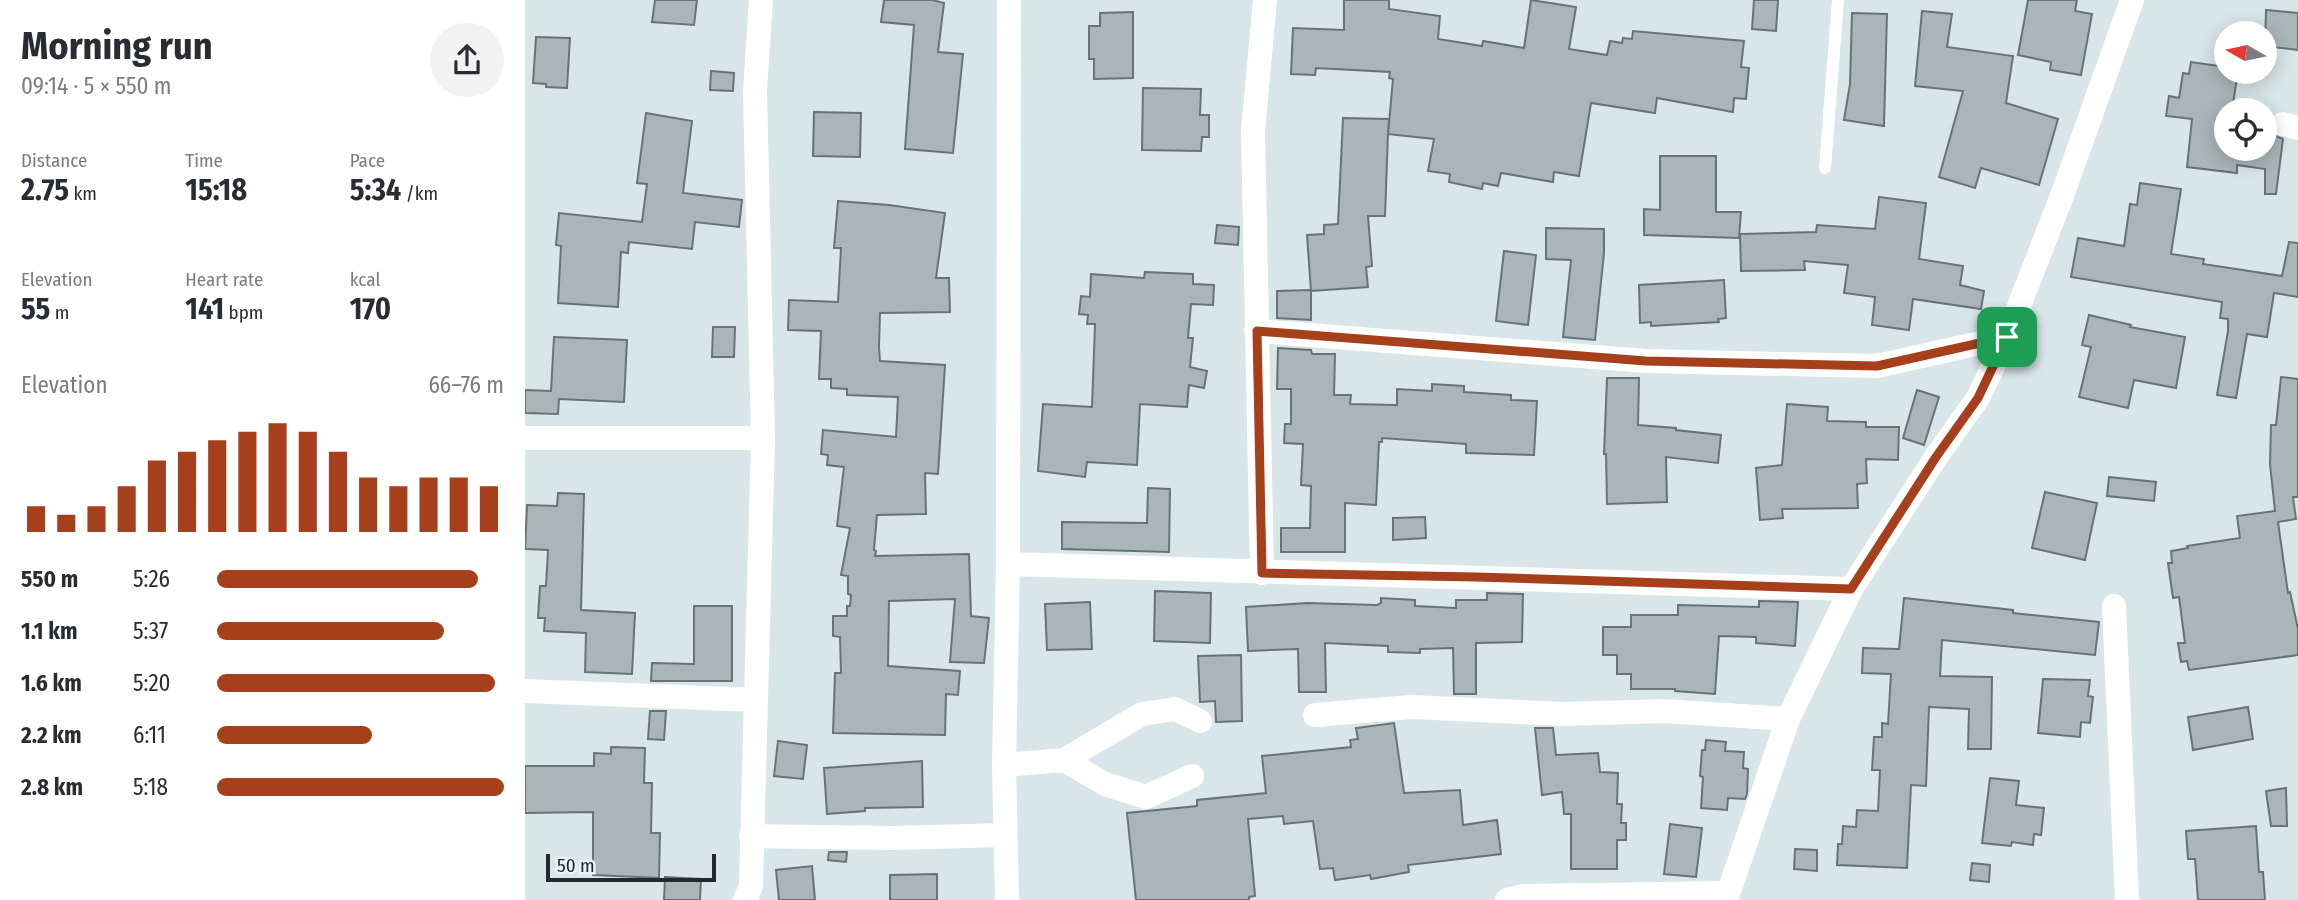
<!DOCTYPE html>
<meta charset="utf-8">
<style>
body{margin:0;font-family:"Fira Sans Condensed",sans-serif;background:#f2f2f3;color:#2b2b33;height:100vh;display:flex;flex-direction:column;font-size:26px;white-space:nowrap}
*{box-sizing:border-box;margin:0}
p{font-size:23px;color:#7c7c81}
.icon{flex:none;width:38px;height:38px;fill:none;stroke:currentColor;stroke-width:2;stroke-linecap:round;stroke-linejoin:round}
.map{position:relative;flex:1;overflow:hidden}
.drawer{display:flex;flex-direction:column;background:#fff;width:525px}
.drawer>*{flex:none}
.needle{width:46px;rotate:279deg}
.fabs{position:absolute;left:1689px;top:21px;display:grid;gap:14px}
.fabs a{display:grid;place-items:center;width:63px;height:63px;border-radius:50%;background:#fff;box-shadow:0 4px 18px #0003;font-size:35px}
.scale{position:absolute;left:21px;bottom:18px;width:170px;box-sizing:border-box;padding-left:7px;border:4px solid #232829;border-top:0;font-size:19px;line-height:24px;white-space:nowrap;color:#232829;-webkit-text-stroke:5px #e5f2f7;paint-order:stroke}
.pin{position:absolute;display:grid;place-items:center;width:60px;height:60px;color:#fff;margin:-30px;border-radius:14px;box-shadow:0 4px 10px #0006}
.round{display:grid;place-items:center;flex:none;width:74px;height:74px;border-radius:37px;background:#f2f2f3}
.summary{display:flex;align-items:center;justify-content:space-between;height:119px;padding:0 21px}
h1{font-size:38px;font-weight:700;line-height:52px}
.figures{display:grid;grid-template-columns:repeat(3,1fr);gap:10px;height:119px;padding:7px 21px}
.figures div{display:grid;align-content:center}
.figures b{font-size:30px;font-weight:700}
.figures small{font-size:19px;font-weight:400}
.figures p{font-size:19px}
.chart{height:196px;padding:14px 21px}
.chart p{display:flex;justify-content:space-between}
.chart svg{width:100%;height:126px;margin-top:7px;stroke:#a63f1b;stroke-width:6}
ul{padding:0 21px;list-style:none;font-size:23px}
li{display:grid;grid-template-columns:112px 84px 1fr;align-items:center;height:52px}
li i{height:18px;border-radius:9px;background:#a63f1b}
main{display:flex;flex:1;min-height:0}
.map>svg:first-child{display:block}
.building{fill:#a9b5b9;stroke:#687377;stroke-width:2}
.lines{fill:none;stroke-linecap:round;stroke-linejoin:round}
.lane{stroke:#fff;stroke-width:12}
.street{stroke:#fff;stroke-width:24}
.route-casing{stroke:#fff;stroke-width:14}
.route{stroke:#a63f1b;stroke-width:9}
</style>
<main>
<section class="drawer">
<div class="summary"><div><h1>Morning run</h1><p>09:14 · 5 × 550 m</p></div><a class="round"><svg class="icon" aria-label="share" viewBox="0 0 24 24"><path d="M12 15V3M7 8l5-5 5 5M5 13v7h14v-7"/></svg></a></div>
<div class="figures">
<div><p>Distance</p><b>2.75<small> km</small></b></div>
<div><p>Time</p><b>15:18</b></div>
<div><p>Pace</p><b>5:34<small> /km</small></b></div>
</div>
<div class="figures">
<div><p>Elevation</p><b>55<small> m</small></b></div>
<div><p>Heart rate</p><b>141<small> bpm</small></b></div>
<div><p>kcal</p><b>170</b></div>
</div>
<div class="chart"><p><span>Elevation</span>66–76 m</p>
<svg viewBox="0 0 160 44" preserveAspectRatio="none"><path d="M5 44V35M15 44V38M25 44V35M35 44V28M45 44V19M55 44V16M65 44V12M75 44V9M85 44V6M95 44V9M105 44V16M115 44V25M125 44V28M135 44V25M145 44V25M155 44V28"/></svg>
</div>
<ul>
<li><b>550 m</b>5:26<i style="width:91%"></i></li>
<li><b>1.1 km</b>5:37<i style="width:79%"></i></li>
<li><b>1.6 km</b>5:20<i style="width:97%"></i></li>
<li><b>2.2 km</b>6:11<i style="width:54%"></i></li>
<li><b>2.8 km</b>5:18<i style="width:100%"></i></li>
</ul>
</section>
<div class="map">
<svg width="1773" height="900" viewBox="0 0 1773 900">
<rect width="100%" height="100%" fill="#d8e5e9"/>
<!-- building -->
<g class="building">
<path d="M130,0H172L169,25L127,22Z"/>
<path d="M359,0H407L419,3L413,52L438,54L428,153L380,149L389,25L356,22Z"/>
<path d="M819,0H864V9L915,16L913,39L957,46L958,41L999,48L1006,0L1051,7L1044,49L1082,55L1085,41L1097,43L1098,38L1107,39L1108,31L1219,41L1216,67L1224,68L1221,99L1209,98L1208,112L1132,98L1130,113L1066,103L1054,176L1029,172L1028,182L976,173L973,186L958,183L957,189L924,182L925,174L903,171L909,139L863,134L860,216H843L847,266L841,267L843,287L786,291L782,235L799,234V225L813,224L818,118L864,119L863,134L868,79L864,78L865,72L791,68L790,75L766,74L768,28L819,30Z"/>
<path d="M1229,0H1253L1251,31L1227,29Z"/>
<path d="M1503,0H1552L1550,11L1567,14L1556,75L1525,70L1526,62L1493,55Z"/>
<path d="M1741,10L1773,13V50L1740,46Z"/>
<path d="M1397,11L1427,14L1422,47L1488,56L1481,103L1533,119L1514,185L1456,168L1450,188L1414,177L1438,91L1390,86Z"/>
<path d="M608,12V78L569,79V59H564V26H575V13Z"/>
<path d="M1327,13L1362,14L1359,126L1319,120L1325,84Z"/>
<path d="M11,37L45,38L42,88L21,87V84L8,83Z"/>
<path d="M1666,62L1701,67V72H1713L1707,110H1701V149H1740V130H1745L1748,135L1758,139L1751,194H1740V169L1712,165V173L1662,167L1667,119L1641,116L1644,96L1654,98L1658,73L1664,74Z"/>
<path d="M186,71L209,73L208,91L185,90Z"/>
<path d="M618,88L676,89L675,115H684V137H677L676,151L617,150Z"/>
<path d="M289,112L336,113L335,157L288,156Z"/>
<path d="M121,113L167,121L158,193L217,200L214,227L170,222L167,249L104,242L103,253L96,252L93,307L33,303L36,246L31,245L34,213L117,222L122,184L112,183Z"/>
<path d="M1135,156H1191V212H1216L1214,238L1119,235V209L1135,210Z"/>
<path d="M1615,183L1656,189L1646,254L1679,259L1678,264L1757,276L1764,242L1773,243V297L1749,293L1742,337L1722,334L1711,398L1692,395L1703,331V319L1695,318L1697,302L1546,277L1553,238L1599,246L1605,204L1612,205Z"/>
<path d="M1354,197L1401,203L1394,259L1438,266L1435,285L1459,291L1456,309L1388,299L1384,330L1347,325L1350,297L1319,293L1323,265L1279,261L1280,270L1216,271L1215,234L1291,232L1292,225L1350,229Z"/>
<path d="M313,201L364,205L420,213L411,278H424L425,312L355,313L354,347L355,361L420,365L413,474L400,473L401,514L352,515L349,550L351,551L350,556L444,554L446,616L464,618L459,663L425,662L430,599L364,601L363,666L435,671L433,695L421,694L420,735L308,733L310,673H316L315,637L308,636V616H322V606H325L326,595L323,594V576L316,575L325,528L312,526L319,467L302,465L303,455L296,454L298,430L371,437L373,397L322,395V389L306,388V379H294L296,331L263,330L264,300L313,302L316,248H309Z"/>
<path d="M692,225L714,227L713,245L690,243Z"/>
<path d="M1021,228L1079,229V253L1070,340L1038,337L1046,260L1021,259Z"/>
<path d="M979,251L1011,255L1003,325L971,321Z"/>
<path d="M620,272L668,274V284L689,285L688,305L666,304L663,338H668L665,367L682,371L679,388L664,385L662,407L615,404L612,465L562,462L560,477L513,471L518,404L567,407L570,324H562L563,315L554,314L556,296L565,297L566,274L619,278Z"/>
<path d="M1199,280L1201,318L1193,319L1194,322L1126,326V322L1115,323L1114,285Z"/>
<path d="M786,290V320L752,318V291Z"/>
<path d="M1564,315L1606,325L1605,327L1660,337L1651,388L1609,380L1603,408L1554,397L1566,347L1557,345Z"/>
<path d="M188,327H210L209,357H187Z"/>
<path d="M29,337L102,340L99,402L34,399L33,414L0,413V390L26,391Z"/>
<path d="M753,348L786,350L787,354H810L809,395H826L825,404L872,405V389L907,391V384L939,386V392L986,395V400L1012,401L1009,455L941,453V444L857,438V442H854L851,505L820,503V552H756V528H785L786,486L776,485L778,444L759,443L760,424H766V389H752Z"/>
<path d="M1756,377L1773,379V497H1768L1771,519L1753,522L1763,593L1765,592L1773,629V655L1664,670L1662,661L1656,662L1653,643H1660L1654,597L1648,598L1643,563H1647L1646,551L1663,548L1662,546L1715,538L1712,516L1750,511L1745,464L1746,425H1751Z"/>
<path d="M1082,378H1114L1113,425L1151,428V430L1196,435L1193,463L1141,457L1142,502L1082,504L1081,454H1079Z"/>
<path d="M1392,390L1414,397L1399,445L1378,438Z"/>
<path d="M1262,404L1303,407L1302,421L1341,422V427H1374L1373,460L1341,459L1342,483L1332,484L1333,508L1257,509L1258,518L1235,520L1231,468L1257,465Z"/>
<path d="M1584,477L1631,482L1629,501L1582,496Z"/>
<path d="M623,488L645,489L644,552L537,549V522L622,523Z"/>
<path d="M1520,492L1572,503L1560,560L1507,548Z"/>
<path d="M33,493L59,494L56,610L110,613L107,674L60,672L61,633L19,631L20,618H13L15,586H21L23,550L0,549L2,505L32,506Z"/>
<path d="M900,517L901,538L868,540V518Z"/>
<path d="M630,591L686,593L685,643L629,641Z"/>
<path d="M962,593L998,594L997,642L951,643V694H929L928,648L895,649V653L863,652V646L800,643L801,692H774L773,649L723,651L721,607L782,603L852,605L856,603V598L890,600V606L931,608V600H962Z"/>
<path d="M1379,598L1488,610V613L1574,622L1570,655L1417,640L1415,676L1467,677L1466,749H1443L1444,709L1404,707L1401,786L1386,785L1382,868L1312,865L1313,844H1317L1318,826L1331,827L1332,810L1353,811L1355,770H1347L1349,737H1357V723L1363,724L1366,674L1337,673L1338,648L1374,649Z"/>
<path d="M1234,601L1273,602L1270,646L1231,643V637L1194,636L1190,694L1150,691V689H1106V674H1092V655H1078V627H1106V615H1153V605L1234,607Z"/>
<path d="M565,602L567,649L522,650L520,604Z"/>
<path d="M169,606H207V681H126L127,663L169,664Z"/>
<path d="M716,655L717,721L691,722L690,701L675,702L673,656Z"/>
<path d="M1518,679L1565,680L1563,696L1568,697L1565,723L1556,722L1555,737L1513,733Z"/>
<path d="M1723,707L1728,739L1668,750L1663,717Z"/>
<path d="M125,711H141L139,740L123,739Z"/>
<path d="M869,723L879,793L935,790L938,825L972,820L976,854L883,865L884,872L846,879L845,875L810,880L808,868L795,869L788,821L759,824L758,816L723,819L730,896L724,897V900H611L602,813L672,806V800L741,793L737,756L826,747L825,740L833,739L831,728Z"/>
<path d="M1010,728H1028L1031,755L1073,753L1075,772L1093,773L1092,804H1097L1096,823H1101V840H1092V869H1046V814H1039L1037,792L1017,795Z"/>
<path d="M1181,740L1201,742L1200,751L1219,752L1218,768L1223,769L1222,794L1220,799L1203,798L1202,810L1176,808L1178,777L1175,776L1177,750H1180Z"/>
<path d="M253,741L282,745L278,779L249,776Z"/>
<path d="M86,747L120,748L119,783H127L126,833H135L134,878L68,875V812L0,813V766H69V753L86,754Z"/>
<path d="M397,761L398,807L340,808V811L302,814L299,768Z"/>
<path d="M1465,778L1494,781L1491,805L1519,808L1516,835L1509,834L1508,845L1487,842L1486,846L1457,843Z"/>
<path d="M1761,788L1762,826H1746L1741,791Z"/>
<path d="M1145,824L1177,828L1171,877L1139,874Z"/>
<path d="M1731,826L1734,872H1738L1740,900H1673L1670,859H1663L1661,831Z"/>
<path d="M1270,849L1292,850V871L1269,869Z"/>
<path d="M304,852H322L321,862L303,860Z"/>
<path d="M1447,863L1465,865L1464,882L1445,880Z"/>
<path d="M287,866L290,900H254L251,870Z"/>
<path d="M412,874V900H365V875Z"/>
<path d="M140,877L176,879L175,900H139Z"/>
</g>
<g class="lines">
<!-- lane -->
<path class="lane" d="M1300,168L1313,0"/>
<!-- street -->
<g class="street">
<path d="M1758,124L1773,128"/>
<path d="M731,331L1121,361L1352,366L1482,337"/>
<path d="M0,438H238"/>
<path d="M483,564L1326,589"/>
<path d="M737,573L728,131L740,0"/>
<path d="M1589,606L1602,900"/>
<path d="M0,691L231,700"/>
<path d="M790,715L886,707L1038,714L1139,711L1263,719"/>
<path d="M539,760L617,714L650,709L675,721"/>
<path d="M479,765L539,760L580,784L621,797L667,776"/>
<path d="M226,836L367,838L480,835"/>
<path d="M220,900L226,886L238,438L230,91L236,0"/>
<path d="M482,900L479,765L483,564L484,0"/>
<path d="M982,900L999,896L1202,893"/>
<path d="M1201,900L1263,719L1326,589L1411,457L1453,398L1482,337L1538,193L1607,0"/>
</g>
</g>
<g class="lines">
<!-- route casing -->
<g class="route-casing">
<path id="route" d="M732,331L1121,361L1352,366L1482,337L1453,398L1411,457L1326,589L951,577L737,573Z"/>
</g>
<!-- route -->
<use href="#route" class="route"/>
</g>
</svg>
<div class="fabs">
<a><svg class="needle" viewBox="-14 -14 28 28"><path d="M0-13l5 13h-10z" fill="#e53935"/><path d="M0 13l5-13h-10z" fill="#7c7c81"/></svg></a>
<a><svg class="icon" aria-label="locate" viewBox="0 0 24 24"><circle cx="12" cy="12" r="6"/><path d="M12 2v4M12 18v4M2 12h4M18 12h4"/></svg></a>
</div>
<div class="scale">50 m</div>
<div class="pin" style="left:1482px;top:337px;background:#1e9e55"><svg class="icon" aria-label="arrive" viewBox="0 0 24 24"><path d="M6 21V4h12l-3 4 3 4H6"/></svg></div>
</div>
</main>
